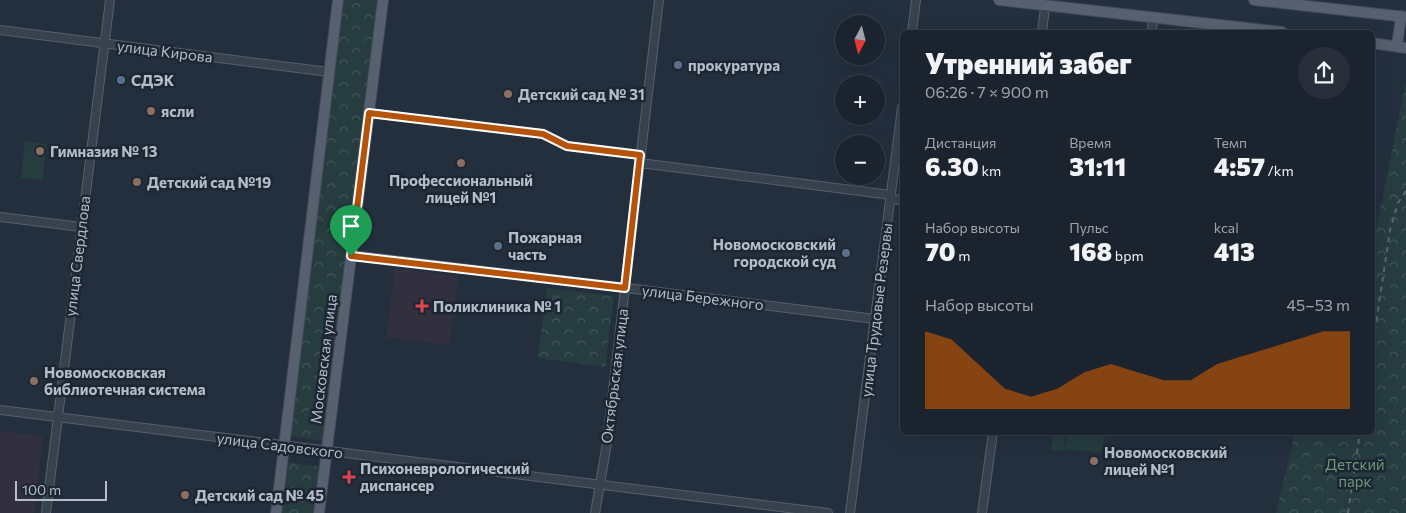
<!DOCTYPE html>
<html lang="ru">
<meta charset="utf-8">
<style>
body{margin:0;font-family:Commissioner,sans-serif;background:#282f3a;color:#f1f3f6;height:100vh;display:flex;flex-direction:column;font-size:19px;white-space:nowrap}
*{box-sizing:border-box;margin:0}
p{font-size:16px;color:#a0a4aa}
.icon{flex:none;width:28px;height:28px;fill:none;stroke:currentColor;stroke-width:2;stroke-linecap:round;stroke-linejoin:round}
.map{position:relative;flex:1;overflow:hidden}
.panel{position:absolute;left:900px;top:30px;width:475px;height:405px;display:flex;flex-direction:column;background:#1b232e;border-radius:8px;box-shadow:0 5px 20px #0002,0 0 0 1px #39404a}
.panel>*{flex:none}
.needle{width:32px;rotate:187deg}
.controls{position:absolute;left:835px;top:15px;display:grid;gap:10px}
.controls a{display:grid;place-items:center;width:50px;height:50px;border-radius:50%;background:#1b232e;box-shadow:0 5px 20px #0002,0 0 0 1px #39404a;font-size:25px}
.scale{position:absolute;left:15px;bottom:12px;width:92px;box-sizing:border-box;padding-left:5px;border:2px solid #b4bcc9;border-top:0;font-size:14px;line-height:18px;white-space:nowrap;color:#b4bcc9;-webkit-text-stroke:4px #1d2633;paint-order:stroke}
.pin{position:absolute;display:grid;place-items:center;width:42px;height:42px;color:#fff;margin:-51px -21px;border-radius:50% 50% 50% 0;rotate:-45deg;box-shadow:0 0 5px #0007}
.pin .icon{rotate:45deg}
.round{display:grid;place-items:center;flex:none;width:52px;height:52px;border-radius:26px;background:#282f3a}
.headline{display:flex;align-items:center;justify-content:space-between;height:85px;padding:0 25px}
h1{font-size:28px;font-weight:800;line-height:38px}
.stats{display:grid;grid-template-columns:repeat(3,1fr);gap:8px;height:85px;padding:5px 25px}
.stats div{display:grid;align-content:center}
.stats b{font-size:25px;font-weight:800}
.stats small{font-size:14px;font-weight:400}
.stats p{font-size:14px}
.chart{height:140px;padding:10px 25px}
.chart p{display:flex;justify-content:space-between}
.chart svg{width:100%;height:90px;margin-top:5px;fill:#b45309;opacity:.7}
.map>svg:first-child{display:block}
.medical{fill:#32303f}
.park{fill:url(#park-crowns)}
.pitch{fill:#263c3f}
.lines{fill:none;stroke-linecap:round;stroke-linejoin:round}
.minor-casing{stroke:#565f6c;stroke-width:10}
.major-casing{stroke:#414a57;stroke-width:12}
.minor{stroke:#38414e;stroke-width:8}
.major{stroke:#56606e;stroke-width:10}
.rail{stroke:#5a6575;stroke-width:2;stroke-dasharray:5 5;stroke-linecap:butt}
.route-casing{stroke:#fff;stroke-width:10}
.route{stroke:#b45309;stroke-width:6}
.service-dot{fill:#5c6f8a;stroke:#1d2633;stroke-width:2}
.education-dot{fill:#8d6e63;stroke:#1d2633;stroke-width:2}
.health-dot{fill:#e0444e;stroke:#1d2633;stroke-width:2}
.labels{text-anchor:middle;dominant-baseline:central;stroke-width:5;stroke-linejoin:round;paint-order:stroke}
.street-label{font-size:15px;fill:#b4bcc9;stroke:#1d2633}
.poi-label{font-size:15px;font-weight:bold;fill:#b4bcc9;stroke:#1d2633;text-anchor:start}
.park-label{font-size:15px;fill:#6b9a76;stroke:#1d2633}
</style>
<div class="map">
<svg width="1406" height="513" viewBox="0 0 1406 513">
<defs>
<pattern id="park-crowns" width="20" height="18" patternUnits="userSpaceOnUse" patternTransform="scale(1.25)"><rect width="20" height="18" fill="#263c3f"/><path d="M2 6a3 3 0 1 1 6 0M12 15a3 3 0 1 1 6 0" fill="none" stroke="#435659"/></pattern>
</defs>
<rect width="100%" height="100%" fill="#242f3e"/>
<!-- medical -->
<g class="medical">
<path d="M395,268L458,276L449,345L386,337Z"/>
<path d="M0,431L43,436L34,513H0Z"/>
</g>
<!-- park -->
<g class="park">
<path d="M343,0H377L324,441L288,436Z"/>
<path d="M1406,82V513H1276L1295,433L1372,432L1373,245Z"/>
<path d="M547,288L614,296L605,367L538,358Z"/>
<path d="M286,462L321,467L315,513H280Z"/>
</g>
<!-- pitch -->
<g class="pitch">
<path d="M25,141L46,144L43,180L21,178Z"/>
<path d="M1053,432L1065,433L1063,451L1051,450Z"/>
<path d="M1097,432L1105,433L1102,453L1065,449L1067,433Z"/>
</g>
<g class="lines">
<!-- minor casing -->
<g class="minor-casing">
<g id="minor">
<path d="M0,30L329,72"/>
<path d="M912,32L916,0"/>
<path d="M1042,32L1046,0"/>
<path d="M1152,32L1153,17"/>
<path d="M369,113L543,134L567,146L641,155"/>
<path d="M640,163L891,195"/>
<path d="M891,199L902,200"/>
<path d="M0,217L81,227"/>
<path d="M351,255L635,289L875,319"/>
<path d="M0,410L828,513"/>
<path d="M46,513L110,0"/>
<path d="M595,513L606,449L659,0"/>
<path d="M850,513L902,107"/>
<path d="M982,513L993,432"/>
</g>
</g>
<!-- major casing -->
<g class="major-casing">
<g id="major">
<path d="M999,0L1282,32"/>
<path d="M1254,0L1406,17"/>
<path d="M1372,43L1406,48"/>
<path d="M1397,46L1401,16"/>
<path d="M276,513L338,0"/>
<path d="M319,513L383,0"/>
</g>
</g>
<!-- minor -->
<use href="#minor" class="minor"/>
<!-- major -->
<use href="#major" class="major"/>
<!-- rail -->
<g class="rail">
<path d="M1372,351L1390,230L1398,203L1406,191"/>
<path d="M1372,366L1374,345"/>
<path d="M1348,513L1360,432"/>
</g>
</g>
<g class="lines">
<!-- route casing -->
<g class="route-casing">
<path id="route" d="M369,113L543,134L567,146L640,155L625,288L351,256Z"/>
</g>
<!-- route -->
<use href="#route" class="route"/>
</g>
<!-- markers -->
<g class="service-dot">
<circle cx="678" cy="65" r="5"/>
<circle cx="121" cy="80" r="5"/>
<circle cx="498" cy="246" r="5"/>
<circle cx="846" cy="253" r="5"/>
</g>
<g class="education-dot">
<circle cx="508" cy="94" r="5"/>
<circle cx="151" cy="111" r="5"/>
<circle cx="40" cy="151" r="5"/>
<circle cx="461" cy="163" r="5"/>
<circle cx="137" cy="182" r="5"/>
<circle cx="34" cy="381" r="5"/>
<circle cx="1094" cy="461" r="5"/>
<circle cx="185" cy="495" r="5"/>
</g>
<g class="health-dot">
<path d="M419.5 298.5h5v5h5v5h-5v5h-5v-5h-5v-5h5z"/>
<path d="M346.5 469.5h5v5h5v5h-5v5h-5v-5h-5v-5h5z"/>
</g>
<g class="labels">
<!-- street labels -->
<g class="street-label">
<text transform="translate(165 51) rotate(7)">улица Кирова</text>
<text transform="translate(77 256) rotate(-83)">улица Свердлова</text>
<text transform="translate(703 297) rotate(7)">улица Бережного</text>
<text transform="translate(876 310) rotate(-83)">улица Трудовые Резервы</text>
<text transform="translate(323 359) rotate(-83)">Московская улица</text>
<text transform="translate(614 376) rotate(-83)">Октябрьская улица</text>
<text transform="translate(280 445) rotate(7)">улица Садовского</text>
</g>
<!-- poi labels -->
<g class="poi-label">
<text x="688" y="65">прокуратура</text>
<text x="131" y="80">СДЭК</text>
<text x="518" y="94">Детский сад № 31</text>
<text x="161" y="111">ясли</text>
<text x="50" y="151">Гимназия № 13</text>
<text x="461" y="180" text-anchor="middle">Профессиональный<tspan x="461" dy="17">лицей №1</tspan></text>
<text x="147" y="182">Детский сад №19</text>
<text x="508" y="237">Пожарная<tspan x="508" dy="17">часть</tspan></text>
<text x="836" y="244" text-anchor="end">Новомосковский<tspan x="836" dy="17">городской суд</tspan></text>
<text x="433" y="306">Поликлиника № 1</text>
<text x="44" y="372">Новомосковская<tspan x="44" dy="17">библиотечная система</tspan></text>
<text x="1104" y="452">Новомосковский<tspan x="1104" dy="17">лицей №1</tspan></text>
<text x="360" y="468">Психоневрологический<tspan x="360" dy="17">диспансер</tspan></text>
<text x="195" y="495">Детский сад № 45</text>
</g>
<!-- park labels -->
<g class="park-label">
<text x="1355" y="464">Детский<tspan x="1355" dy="17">парк</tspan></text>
</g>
</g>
</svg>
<div class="controls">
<a><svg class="needle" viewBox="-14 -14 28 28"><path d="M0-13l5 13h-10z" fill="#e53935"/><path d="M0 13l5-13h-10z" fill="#a0a4aa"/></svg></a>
<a>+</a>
<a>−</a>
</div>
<div class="scale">100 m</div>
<div class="pin" style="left:351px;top:256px;background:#1e9e55"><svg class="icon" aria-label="arrive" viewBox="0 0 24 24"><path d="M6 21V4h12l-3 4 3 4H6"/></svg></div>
<section class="panel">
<div class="headline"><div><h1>Утренний забег</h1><p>06:26 · 7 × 900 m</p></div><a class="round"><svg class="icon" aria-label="share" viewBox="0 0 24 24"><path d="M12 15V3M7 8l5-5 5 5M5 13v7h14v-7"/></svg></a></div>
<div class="stats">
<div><p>Дистанция</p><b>6.30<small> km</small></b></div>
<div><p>Время</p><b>31:11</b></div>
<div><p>Темп</p><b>4:57<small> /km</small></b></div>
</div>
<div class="stats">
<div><p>Набор высоты</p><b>70<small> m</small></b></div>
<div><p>Пульс</p><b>168<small> bpm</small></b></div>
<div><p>kcal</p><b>413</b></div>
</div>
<div class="chart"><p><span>Набор высоты</span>45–53 m</p>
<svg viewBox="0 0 160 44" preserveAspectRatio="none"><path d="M0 44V6L10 10L20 22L30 34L40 38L50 34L60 26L70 22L80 26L90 30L100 30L110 22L120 18L130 14L140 10L150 6L160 6V44z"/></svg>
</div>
</section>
</div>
